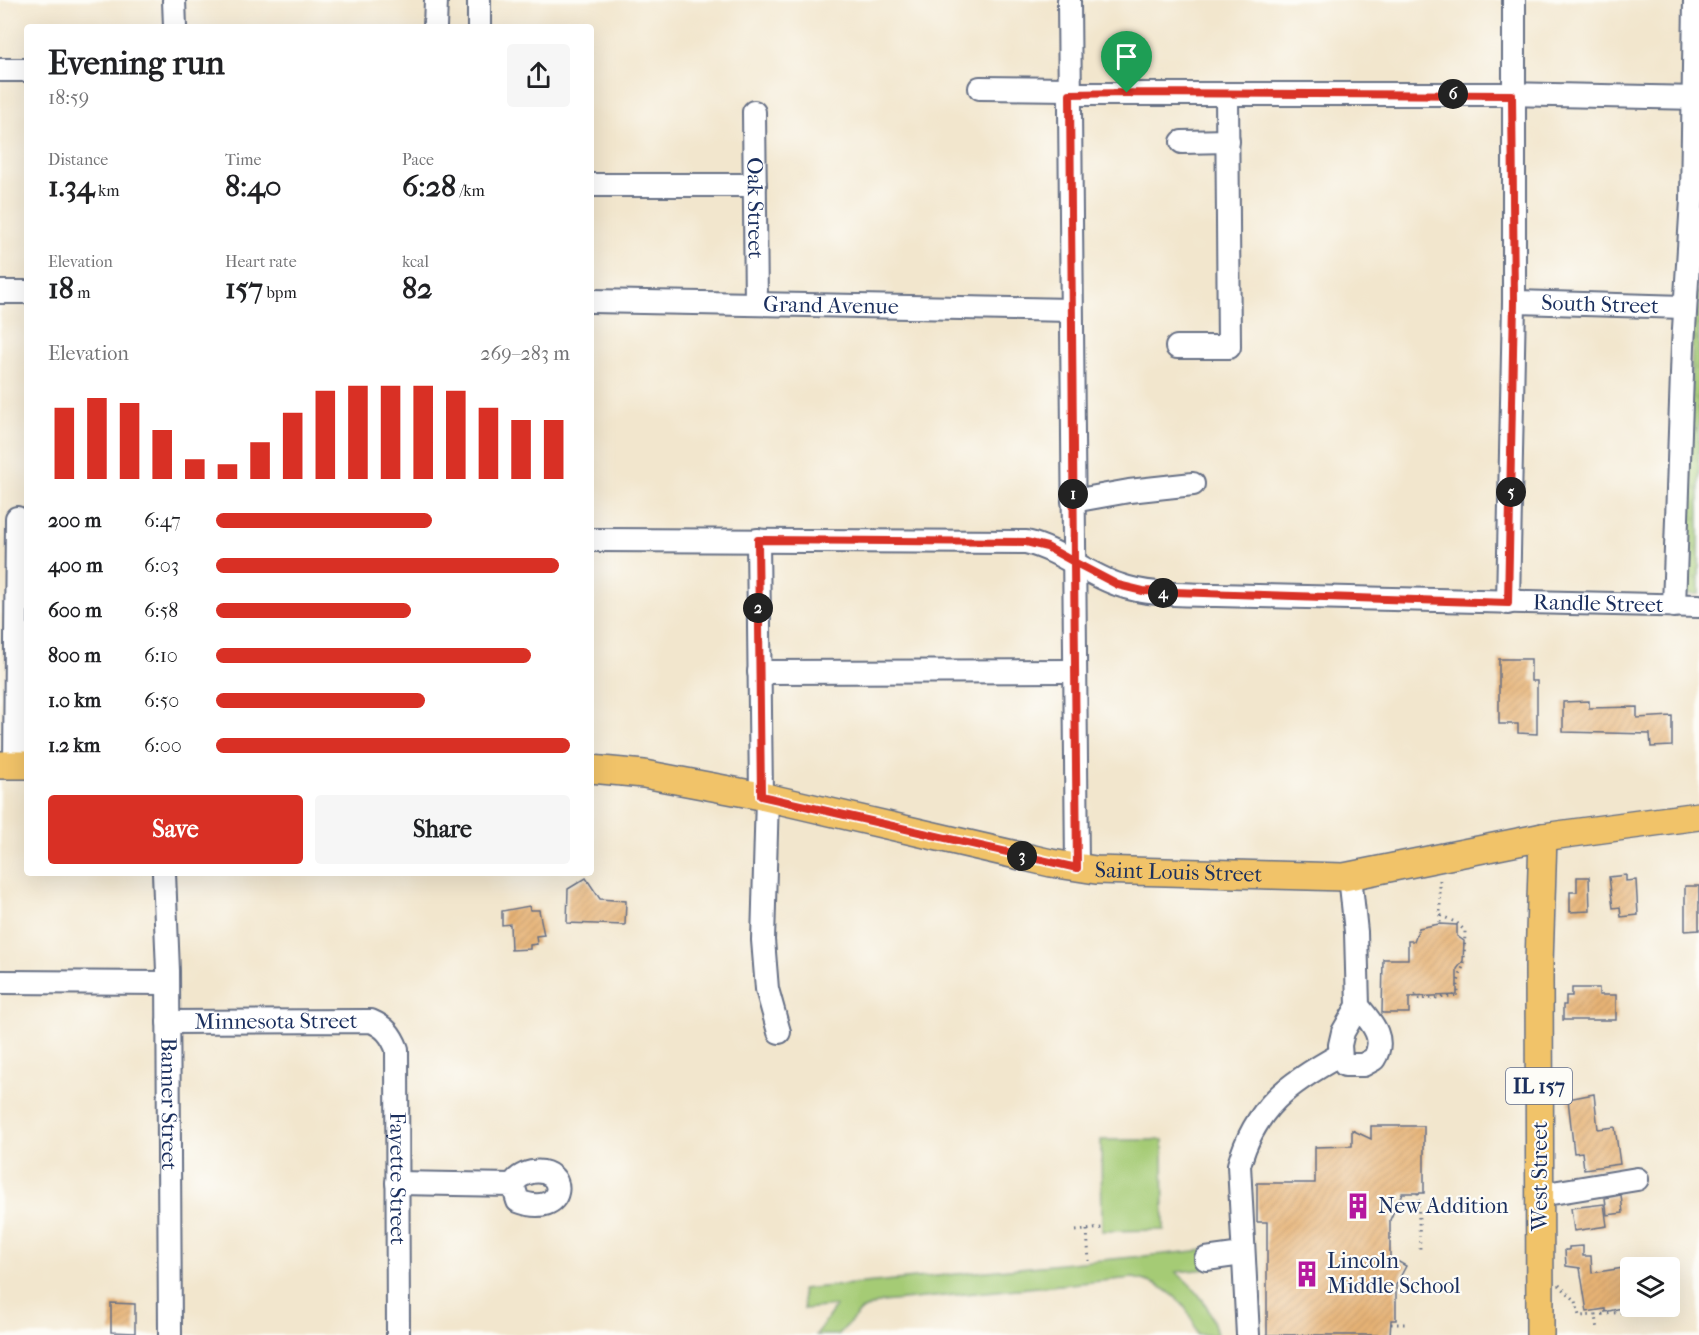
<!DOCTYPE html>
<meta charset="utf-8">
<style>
body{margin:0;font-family:"IM FELL French Canon",serif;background:#f6f6f6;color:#202124;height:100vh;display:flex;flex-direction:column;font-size:22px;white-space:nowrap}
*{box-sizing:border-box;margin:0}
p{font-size:20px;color:#757577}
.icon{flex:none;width:33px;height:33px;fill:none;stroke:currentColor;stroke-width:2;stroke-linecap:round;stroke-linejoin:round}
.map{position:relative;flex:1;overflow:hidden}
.details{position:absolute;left:24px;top:24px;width:570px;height:852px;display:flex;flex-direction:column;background:#fff;border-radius:6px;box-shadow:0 6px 24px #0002}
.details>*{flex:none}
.controls{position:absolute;left:1620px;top:1257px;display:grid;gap:12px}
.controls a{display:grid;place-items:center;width:60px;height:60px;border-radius:6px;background:#fff;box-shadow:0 6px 24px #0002;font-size:30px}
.pin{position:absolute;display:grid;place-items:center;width:51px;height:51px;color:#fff;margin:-62px -26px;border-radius:50% 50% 50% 0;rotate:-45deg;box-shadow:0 0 6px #0007}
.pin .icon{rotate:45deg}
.km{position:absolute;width:30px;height:30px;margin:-15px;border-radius:50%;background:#222;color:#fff;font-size:16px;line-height:30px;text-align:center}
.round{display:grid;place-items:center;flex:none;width:63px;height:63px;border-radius:6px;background:#f6f6f6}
.headline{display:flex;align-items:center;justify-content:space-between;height:102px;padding:0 24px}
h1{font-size:33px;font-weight:800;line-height:45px}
.figures{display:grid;grid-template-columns:repeat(3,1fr);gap:9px;height:102px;padding:6px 24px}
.figures div{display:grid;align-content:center}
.figures b{font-size:30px;font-weight:800}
.figures small{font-size:16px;font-weight:400}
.figures p{font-size:16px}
.chart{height:168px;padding:12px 24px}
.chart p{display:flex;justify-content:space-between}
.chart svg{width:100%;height:108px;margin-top:6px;stroke:#d93025;stroke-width:6}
.action{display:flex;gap:12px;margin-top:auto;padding:12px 24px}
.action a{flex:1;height:69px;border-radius:6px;background:#d93025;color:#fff;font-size:24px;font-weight:800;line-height:69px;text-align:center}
.action a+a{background:#f6f6f6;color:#202124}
ul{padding:0 24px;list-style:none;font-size:20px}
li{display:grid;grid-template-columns:96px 72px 1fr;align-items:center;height:45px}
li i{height:15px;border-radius:8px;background:#d93025}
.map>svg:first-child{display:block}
.grass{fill:#a5cb75;stroke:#607d6a;stroke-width:1.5}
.park{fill:url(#park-tufts);stroke:#607d6a;stroke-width:1.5}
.building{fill:url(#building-hatch)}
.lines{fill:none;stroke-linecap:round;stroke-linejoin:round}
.minor-casing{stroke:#666f85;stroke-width:26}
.major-casing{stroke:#666f85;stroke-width:30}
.path{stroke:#666f85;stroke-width:3;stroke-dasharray:1.5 4.5;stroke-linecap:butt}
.minor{stroke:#fff;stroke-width:22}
.major{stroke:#f1c369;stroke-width:27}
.route-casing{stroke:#fff;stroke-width:12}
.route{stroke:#d93025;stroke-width:8}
.labels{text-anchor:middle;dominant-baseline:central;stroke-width:4.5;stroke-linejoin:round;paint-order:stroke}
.shield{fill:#fdfcf7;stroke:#5f6c8c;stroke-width:1.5}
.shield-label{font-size:21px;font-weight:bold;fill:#1b2f5e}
.street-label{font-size:22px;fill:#1b2f5e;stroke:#fdfcf7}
.poi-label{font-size:22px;fill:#1b2f5e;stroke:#fdfcf7;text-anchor:start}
</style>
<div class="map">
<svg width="1699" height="1335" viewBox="0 0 1699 1335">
<defs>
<pattern id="park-tufts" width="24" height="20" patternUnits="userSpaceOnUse" patternTransform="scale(1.5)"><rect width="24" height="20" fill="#a5cb75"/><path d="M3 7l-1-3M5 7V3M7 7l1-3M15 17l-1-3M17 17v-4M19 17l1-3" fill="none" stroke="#86a563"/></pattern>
<pattern id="building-hatch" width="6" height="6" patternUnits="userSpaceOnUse" patternTransform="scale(1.5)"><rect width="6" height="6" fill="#e6b275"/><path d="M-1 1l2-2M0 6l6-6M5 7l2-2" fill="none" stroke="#c59968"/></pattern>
</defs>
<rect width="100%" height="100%" fill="#fdfcf7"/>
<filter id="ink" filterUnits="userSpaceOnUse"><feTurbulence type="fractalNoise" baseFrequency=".0167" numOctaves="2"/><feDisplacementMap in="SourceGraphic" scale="12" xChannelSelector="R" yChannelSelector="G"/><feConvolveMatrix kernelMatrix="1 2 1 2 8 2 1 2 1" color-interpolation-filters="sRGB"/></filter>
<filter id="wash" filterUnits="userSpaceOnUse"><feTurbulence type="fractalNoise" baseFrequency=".008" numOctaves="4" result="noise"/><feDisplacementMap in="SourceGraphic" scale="24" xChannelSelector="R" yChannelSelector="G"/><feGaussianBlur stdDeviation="1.35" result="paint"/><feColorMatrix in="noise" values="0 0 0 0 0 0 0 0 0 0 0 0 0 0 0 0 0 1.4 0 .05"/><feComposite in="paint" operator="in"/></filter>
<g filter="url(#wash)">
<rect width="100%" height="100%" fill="#f2e6cd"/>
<!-- grass -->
<g class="grass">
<path d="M1101,1140H1163L1164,1230L1102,1231Z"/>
<path d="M1205,1250L1207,1269L1176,1272C1197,1289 1212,1308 1217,1335H1197C1190,1302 1164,1283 1133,1278L882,1302L861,1311L838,1335H816L836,1306L804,1309L802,1289Z"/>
</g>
<!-- park -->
<path class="park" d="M1694,292H1699V594H1684Z"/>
<g id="blocks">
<!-- building -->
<g class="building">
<path d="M1499,659H1531V681H1537V734L1518,733V724H1499Z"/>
<path d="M1589,701V708L1637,707V718L1672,716V746L1651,747L1650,734L1563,732V702Z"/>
<path d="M1626,875V881L1636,880L1638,915L1621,917L1620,907L1613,908L1609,877Z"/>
<path d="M1577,877H1589L1590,911L1570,912V892H1577Z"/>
<path d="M586,878L600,899L626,901L625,925L567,923L568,889Z"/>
<path d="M1685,886H1699V930L1685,931Z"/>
<path d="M529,906L530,910H539L544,935L536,936L537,944L530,945V949L511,950L510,924L502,925V911Z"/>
<path d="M1439,924L1457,925V936L1464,941L1463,961L1457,969V995L1409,997V1013H1382L1383,959H1408V941H1414L1419,928Z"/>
<path d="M1572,988H1599V995H1616V1020H1563V1005H1566V996H1572Z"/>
<path d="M1594,1094L1598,1129L1615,1127L1620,1164L1584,1169L1582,1152L1574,1153L1568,1099Z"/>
<path d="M1371,1126H1424V1193H1402L1390,1220V1257L1406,1266L1396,1285V1320H1391L1390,1335H1267V1222H1257V1183H1315V1147L1352,1146V1130L1371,1139Z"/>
<path d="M1621,1195L1623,1213L1607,1215L1605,1198Z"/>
<path d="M1604,1204L1607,1226L1574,1231L1571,1208Z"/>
<path d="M1583,1246V1256H1591L1592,1273L1630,1267V1306L1605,1312V1309L1587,1312L1580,1268L1566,1266L1565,1250H1569V1247Z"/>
<path d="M111,1303L135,1304V1333L111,1332Z"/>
</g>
</g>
</g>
<g filter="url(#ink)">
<use href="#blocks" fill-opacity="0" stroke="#666f85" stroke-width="1.5"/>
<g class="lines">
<!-- minor casing -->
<g class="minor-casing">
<g id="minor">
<path d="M174,0L175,27"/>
<path d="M1069,0L1077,868"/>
<path d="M435,27L436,0"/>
<path d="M479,27V0"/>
<path d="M0,70H27"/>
<path d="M980,88L1070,89"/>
<path d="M1070,94H1499L1699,98"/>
<path id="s1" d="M754,112L756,304"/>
<path d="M1182,142L1228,141"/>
<path d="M591,185H755"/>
<path d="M0,292H27"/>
<path id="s2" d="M591,301L1071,310"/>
<path id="s3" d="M1514,302L1684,307"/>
<path d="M1177,347H1229L1227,94"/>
<path d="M1073,501L1129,491L1193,484"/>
<path id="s4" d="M591,540L1026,542C1060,550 1086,574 1119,585C1149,596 1184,594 1216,595L1699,606"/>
<path d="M758,540L761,796"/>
<path d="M1508,603L1514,302V0"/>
<path d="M1674,606L1683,345L1692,200L1695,0"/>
<path d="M759,672L1075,671"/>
<path d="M15,765L17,518"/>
<path d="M767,797L763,940L767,989L779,1032"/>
<path id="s5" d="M164,873L168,971L170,1335"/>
<path d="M1350,876L1356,932L1358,1006L1343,1032L1340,1045L1341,1059L1345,1065H1363L1374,1059C1387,1038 1371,1022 1358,1006"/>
<path d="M0,982L168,983"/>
<path id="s6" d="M168,1022L371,1021C385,1027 391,1034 397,1049L398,1335"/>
<path d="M397,1183L513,1185L518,1201C567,1220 569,1166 532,1172C523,1174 517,1177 513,1185"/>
<path d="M1540,1195L1637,1179"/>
<path d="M1206,1259L1242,1254"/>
<path d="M1248,1335L1239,1165C1255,1107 1289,1083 1340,1055"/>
</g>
</g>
<!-- major casing -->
<g class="major-casing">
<g id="major">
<path d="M0,765H27"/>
<path id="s7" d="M591,769L644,774L761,796L1051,863L1096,870L1344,877L1543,837L1699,816"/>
<path d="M1540,1335L1539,964L1543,837"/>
</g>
</g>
<!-- path -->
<g class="path">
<path d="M1440,915V924"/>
<path d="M1416,994L1417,999L1452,997L1458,993V982L1464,963L1465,931L1457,923L1440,915V878"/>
<path d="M1418,1193L1420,1250"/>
<path d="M1087,1230L1089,1261"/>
<path d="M1076,1231L1102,1228"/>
<path d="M1559,1285L1576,1301L1579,1316L1596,1315L1598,1331"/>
<path d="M1596,1315L1641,1310L1640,1306"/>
<path d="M1391,1324H1405"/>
</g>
<!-- minor -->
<use href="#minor" class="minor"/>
<!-- major -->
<use href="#major" class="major"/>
</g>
</g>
<g class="lines" filter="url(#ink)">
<!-- route casing -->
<g class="route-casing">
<path id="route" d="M1127,93L1070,94L1074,562L1047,547L1026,542L758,540L761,796L1077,868L1074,562L1118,585L1143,591L1508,603L1514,302L1512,95L1127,93"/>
</g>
<!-- route -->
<use href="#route" class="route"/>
</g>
<!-- icons -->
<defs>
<g id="building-bare" transform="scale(2.07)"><path d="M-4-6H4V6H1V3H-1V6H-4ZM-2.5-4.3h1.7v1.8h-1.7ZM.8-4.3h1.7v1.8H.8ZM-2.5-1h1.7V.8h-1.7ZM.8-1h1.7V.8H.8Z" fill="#b5179e" stroke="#fdfcf7" stroke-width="2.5" paint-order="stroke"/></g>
</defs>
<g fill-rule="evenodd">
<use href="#building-bare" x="1358" y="1206"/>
<use href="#building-bare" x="1307" y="1274"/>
</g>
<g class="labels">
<!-- shield labels -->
<rect class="shield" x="1506" y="1068" width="66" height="36" rx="4.5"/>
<g class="shield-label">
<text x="1539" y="1086">IL 157</text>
</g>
<!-- street labels -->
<g class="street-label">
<text stroke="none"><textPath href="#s1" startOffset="96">Oak Street</textPath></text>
<text stroke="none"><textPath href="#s3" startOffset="86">South Street</textPath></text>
<text stroke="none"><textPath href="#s2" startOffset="240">Grand Avenue</textPath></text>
<text stroke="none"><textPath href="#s4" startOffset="1018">Randle Street</textPath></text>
<text stroke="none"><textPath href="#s7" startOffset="598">Saint Louis Street</textPath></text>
<text stroke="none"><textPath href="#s6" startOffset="108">Minnesota Street</textPath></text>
<text stroke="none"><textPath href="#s5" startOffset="231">Banner Street</textPath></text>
<text transform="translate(1540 1176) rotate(-90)">West Street</text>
<text stroke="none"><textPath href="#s6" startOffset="372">Fayette Street</textPath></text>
</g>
<!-- poi labels -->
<g class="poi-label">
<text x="1378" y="1206">New Addition</text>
<text x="1327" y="1261">Lincoln<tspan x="1327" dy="25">Middle School</tspan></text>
</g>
</g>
</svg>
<div class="controls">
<a><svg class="icon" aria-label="layers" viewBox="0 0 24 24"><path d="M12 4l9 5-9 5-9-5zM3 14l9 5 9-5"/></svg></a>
</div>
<div class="pin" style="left:1127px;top:93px;background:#1e9e55"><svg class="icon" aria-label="arrive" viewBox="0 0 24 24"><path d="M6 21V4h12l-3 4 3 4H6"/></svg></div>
<b class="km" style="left:1073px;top:494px">1</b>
<b class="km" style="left:758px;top:608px">2</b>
<b class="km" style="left:1022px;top:856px">3</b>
<b class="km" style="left:1163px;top:593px">4</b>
<b class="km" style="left:1511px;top:492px">5</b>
<b class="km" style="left:1453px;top:94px">6</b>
<section class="details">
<div class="headline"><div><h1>Evening run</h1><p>18:59</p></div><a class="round"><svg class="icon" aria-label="share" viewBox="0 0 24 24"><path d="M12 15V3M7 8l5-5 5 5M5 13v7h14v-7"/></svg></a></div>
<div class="figures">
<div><p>Distance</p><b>1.34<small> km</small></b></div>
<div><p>Time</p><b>8:40</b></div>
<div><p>Pace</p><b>6:28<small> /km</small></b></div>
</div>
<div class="figures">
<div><p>Elevation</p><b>18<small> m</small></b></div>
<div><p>Heart rate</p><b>157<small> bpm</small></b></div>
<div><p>kcal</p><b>82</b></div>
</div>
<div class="chart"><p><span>Elevation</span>269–283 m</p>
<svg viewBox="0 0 160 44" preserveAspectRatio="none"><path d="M5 44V15M15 44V11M25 44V13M35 44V24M45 44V36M55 44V38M65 44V29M75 44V17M85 44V8M95 44V6M105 44V6M115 44V6M125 44V8M135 44V15M145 44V20M155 44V20"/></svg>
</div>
<ul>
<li><b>200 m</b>6:47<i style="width:61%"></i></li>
<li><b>400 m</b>6:03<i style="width:97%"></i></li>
<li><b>600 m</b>6:58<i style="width:55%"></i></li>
<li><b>800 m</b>6:10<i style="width:89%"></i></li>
<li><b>1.0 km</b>6:50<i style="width:59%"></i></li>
<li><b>1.2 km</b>6:00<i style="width:100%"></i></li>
</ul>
<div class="action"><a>Save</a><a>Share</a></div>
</section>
</div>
